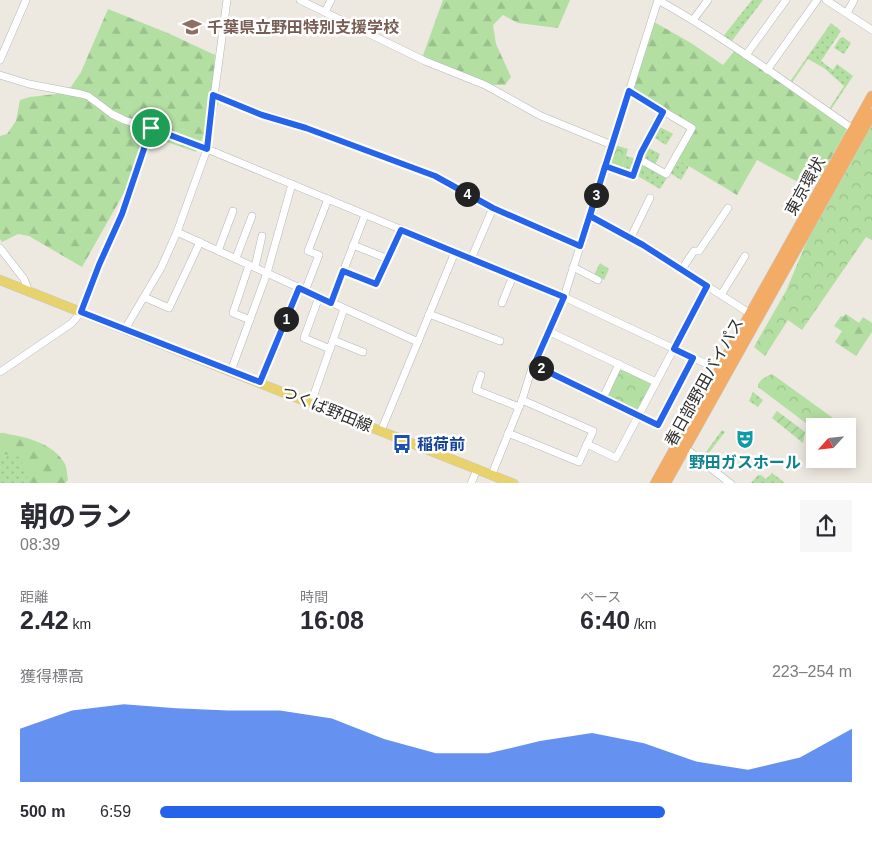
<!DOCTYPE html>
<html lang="ja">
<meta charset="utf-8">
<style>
body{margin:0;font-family:Arial,"Noto Sans JP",sans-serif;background:#f7f7f7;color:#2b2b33;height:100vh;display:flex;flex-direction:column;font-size:19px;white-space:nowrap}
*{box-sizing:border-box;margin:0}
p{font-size:16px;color:#7c7c81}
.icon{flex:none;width:28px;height:28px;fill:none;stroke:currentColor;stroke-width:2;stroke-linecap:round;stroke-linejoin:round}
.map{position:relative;height:483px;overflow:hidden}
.details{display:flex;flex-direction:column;background:#fff;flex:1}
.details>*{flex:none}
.needle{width:32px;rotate:243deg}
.tools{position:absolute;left:806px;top:418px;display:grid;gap:10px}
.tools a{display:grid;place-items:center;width:50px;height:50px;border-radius:0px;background:#fff;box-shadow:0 2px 12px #0003;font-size:25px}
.pin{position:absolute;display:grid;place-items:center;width:42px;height:42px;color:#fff;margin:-21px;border:2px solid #fff;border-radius:50%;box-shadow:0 1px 5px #0007}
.km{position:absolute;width:25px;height:25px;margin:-12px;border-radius:50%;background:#222;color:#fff;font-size:14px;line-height:25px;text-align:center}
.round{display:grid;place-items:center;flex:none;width:52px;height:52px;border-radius:0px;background:#f7f7f7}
.overview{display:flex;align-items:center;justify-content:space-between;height:85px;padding:0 20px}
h1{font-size:28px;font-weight:700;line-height:38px}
.figures{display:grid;grid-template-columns:repeat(3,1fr);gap:8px;height:85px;padding:5px 20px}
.figures div{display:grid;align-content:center}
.figures b{font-size:25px;font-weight:700}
.figures small{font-size:14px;font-weight:400}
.figures p{font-size:14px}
.chart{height:140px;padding:10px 20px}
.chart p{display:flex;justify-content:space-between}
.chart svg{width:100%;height:90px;margin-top:5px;fill:#2563eb;opacity:.7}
ul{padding:0 20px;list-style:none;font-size:16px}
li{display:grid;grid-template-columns:80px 60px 1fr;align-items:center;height:38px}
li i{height:12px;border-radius:6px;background:#2563eb}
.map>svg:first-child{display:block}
.grass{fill:url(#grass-dots);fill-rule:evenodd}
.forest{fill:url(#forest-firs)}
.park{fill:url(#park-crowns)}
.garden{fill:url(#garden-furrows)}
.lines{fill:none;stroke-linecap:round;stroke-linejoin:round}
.minor-casing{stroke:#b4b5bf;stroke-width:8}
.major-casing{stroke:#c8c8c8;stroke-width:10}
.highway-casing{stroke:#c8c8c8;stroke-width:11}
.minor{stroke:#fff;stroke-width:7}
.major{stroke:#e7d26c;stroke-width:9}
.highway{stroke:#f2ac66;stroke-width:10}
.route-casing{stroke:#fff;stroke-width:10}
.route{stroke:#2563eb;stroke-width:6}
.labels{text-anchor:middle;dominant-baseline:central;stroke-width:5;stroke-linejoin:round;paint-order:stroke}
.education-label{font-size:16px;font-weight:bold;fill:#785e54;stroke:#fff;text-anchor:start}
.street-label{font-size:16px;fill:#2d2d2d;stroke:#fff}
.transit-label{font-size:16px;font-weight:bold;fill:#164399;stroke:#fff;text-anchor:start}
.culture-label{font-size:16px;font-weight:bold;fill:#0d838f;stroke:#fff}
</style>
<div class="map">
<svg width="872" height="484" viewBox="0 0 872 484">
<defs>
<pattern id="grass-dots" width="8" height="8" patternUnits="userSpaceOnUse" patternTransform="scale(1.25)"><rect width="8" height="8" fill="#b3dfa2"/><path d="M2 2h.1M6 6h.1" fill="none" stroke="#9ac08c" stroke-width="1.8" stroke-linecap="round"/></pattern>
<pattern id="forest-firs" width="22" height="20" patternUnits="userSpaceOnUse" patternTransform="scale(1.25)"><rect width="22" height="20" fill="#b3dfa2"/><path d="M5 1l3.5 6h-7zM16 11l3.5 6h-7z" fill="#9ac08c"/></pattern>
<pattern id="park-crowns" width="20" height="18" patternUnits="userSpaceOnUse" patternTransform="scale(1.25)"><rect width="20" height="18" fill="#b3dfa2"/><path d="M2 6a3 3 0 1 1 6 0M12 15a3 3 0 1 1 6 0" fill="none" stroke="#9ac08c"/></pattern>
<pattern id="garden-furrows" width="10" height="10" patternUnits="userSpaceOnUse" patternTransform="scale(1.25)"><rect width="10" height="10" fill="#b3dfa2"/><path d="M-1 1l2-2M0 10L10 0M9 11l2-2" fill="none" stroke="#9ac08c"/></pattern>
</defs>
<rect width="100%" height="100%" fill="#ede8e0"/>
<!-- grass -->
<g class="grass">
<path d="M752,0H763L731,42L723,37L725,34Z"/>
<path d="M831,23L841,31L821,61L833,70L837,64L853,76L830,111L789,83ZM808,59L824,68L844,86L829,109L791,84Z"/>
<path d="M843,37L851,43L844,54L834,48L840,38Z"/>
<path d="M658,126L673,134L666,145L653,137Z"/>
<path d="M647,147L660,154L655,165L643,159L642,156Z"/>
<path d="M626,156L636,159L633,170L630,172L622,169Z"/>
<path d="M677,159L689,166L681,180L670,173Z"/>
<path d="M642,164L667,178L660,189L636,175L639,165Z"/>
<path d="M600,263L609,269L604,280L594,275Z"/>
<path d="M753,392L763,400L758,407L749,401Z"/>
<path d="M722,430L725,432L708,454L723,467L706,452Z"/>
<path d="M0,444L50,466L40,483H0Z"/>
<path d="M772,473L784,482L783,483H751L758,475H761L766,479Z"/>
</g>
<!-- forest -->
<g class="forest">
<path d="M443,0H570L558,28L518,23L503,15L493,25L496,44L511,77L505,85H488L422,58Z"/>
<path d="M108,9L170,34L215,55L212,92L221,98L196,152L155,138L82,267L29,236L18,234L2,242L0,239V136L7,134L16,121L20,100L30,97L56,94L71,87L81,72Z"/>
<path d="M654,22L691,43L723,65L736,49L848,127L821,176L811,189L757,160L737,195L677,159L695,127L635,92L634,88Z"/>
<path d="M846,314L859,323L863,317L872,323V332L856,356L835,342L842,331L834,326L841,316L843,317Z"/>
<path d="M0,433C23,436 53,442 65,464C67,468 67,475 68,480L65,483H26L28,474L18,455L0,454Z"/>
</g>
<!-- park -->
<g class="park">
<path d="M872,125V240L866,237L802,330L788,320L765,356L754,347L786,291L807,241Z"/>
<path d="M615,145L628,149L622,169L611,165L610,163Z"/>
<path d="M622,369L650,382L652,385L638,410L635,411L608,397L607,395L620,370Z"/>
<path d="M772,374L844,426H815V430L758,387V384L762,379Z"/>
</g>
<!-- garden -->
<path class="garden" d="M777,411L805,432L803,443L772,418Z"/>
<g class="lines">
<!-- minor casing -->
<g class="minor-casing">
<g id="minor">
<path d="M300,0L425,61L485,85L541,116L612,145"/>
<path d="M658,0C726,38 789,85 853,129"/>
<path d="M826,0L872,30"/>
<path d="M325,12L331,0"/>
<path d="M847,13L854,0"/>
<path d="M693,20L708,0"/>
<path d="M746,55L786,0"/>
<path d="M0,60L26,0"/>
<path d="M767,70L817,0"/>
<path d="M0,75L29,84L81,94L88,96L112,114L124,120L156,130L207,149L564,297L713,367"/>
<path d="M629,91L692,128L666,174L639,159"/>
<path d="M213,95L262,115L306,128L435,176L493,208L580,246"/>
<path d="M605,166L633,176L641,153L663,112"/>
<path d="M590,216L643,245L746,311"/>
<path d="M177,232L418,342"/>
<path d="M631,237L650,198"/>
<path d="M353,245L388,259"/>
<path d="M0,248L24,279L29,292"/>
<path d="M218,251L233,211"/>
<path d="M236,258L252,216"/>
<path d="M471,259L493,208"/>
<path d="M249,265L233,313L250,320"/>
<path d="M255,267L262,236"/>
<path d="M573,267L598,280"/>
<path d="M682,269L694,251H699L728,208"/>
<path d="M343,271L376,284L401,229"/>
<path d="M305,291L319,255L308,251L328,199"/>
<path d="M721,295L745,256"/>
<path d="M144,297L169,308L200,242"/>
<path d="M319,297L304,338L330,349"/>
<path d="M331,303L365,215"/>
<path d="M502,303L513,276"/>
<path d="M429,314L500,341"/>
<path d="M125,329L161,268L177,232L207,149L227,0"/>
<path d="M548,331L656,382"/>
<path d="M333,340L363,352"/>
<path d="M533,365L658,425L693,358"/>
<path d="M231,371L267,273L292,184"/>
<path d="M0,372L72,323L81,312L99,265L122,215L151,128"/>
<path d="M481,375L476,390L519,407"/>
<path d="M260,382L299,288"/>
<path d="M603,398L619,364"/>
<path d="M522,400L593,431L587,444"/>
<path d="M311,403L344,309"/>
<path d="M381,431L455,252"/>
<path d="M508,433L579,462L587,444L616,458L707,286"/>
<path d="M689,451L731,484"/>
<path d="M492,474L522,400L533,365L564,297L658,0"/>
<path d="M471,484L477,469"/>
</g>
</g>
<!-- major casing -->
<g class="major-casing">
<path id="major" d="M0,280L514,484"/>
</g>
<!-- highway casing -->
<g class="highway-casing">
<g id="highway">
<path d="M655,484L872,96"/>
<path d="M665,484L872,114"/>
</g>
</g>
<!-- minor -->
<use href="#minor" class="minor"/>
<!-- major -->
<use href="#major" class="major"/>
<!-- highway -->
<use href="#highway" class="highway"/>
</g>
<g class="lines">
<!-- route casing -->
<g class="route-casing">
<path id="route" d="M151,128L122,214L99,265L81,312L260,382L299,288L331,303L343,271L376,284L401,230L564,297L534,365L658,425L693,358L674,349L707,286L643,245L590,216L605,166L633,176L641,153L663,112L629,91L580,246L493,208L435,176L306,128L262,115L213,95L207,149L151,128"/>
</g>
<!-- route -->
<use href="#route" class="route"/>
</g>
<!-- icons -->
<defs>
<g id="school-bare" transform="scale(1.5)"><path d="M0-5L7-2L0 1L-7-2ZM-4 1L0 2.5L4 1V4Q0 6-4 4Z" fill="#8d6e63" stroke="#fff" stroke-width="2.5" paint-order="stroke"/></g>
<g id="theatre-bare" transform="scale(1.5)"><path d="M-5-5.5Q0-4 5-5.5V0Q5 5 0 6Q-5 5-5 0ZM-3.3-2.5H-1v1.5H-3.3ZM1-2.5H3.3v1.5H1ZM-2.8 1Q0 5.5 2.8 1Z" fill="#0f9aa8" stroke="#fff" stroke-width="2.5" paint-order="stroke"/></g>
<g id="bus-bare" transform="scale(1.5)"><path d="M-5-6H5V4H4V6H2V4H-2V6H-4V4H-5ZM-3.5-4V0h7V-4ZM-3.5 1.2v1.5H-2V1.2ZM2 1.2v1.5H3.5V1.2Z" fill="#1a4fb4" stroke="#fff" stroke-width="2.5" paint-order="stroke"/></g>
</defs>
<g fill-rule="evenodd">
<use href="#school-bare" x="192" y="27"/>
<use href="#theatre-bare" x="745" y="439"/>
<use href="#bus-bare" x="402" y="444"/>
</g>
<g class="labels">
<!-- education labels -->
<g class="education-label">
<text x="207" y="27">千葉県立野田特別支援学校</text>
</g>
<!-- street labels -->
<g class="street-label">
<text transform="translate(805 186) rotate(-61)">東京環状</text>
<text transform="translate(704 382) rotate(-61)">春日部野田バイパス</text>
<text transform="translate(327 409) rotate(22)">つくば野田線</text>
</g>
<!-- transit labels -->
<g class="transit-label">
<text x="417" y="444">稲荷前</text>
</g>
<!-- culture labels -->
<g class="culture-label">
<text x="745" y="462">野田ガスホール</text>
</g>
</g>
</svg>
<div class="tools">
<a><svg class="needle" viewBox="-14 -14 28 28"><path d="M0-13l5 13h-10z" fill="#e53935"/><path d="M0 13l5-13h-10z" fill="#7c7c81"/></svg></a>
</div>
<div class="pin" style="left:151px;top:128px;background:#1e9e55"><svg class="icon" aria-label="arrive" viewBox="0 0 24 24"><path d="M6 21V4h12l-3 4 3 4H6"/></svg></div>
<b class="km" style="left:286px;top:319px">1</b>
<b class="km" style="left:541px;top:368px">2</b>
<b class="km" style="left:596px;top:195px">3</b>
<b class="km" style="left:467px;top:194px">4</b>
</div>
<section class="details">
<div class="overview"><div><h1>朝のラン</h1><p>08:39</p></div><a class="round"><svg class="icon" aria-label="share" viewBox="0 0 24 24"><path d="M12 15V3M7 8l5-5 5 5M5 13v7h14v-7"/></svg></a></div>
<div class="figures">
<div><p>距離</p><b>2.42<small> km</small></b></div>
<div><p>時間</p><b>16:08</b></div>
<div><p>ペース</p><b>6:40<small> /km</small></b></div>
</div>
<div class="chart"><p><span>獲得標高</span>223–254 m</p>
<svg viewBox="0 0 160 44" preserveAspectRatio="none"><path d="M0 44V18L10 9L20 6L30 8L40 9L50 9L60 13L70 23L80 30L90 30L100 24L110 20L120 25L130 34L140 38L150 32L160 18V44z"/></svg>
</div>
<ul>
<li><b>500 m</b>6:59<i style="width:73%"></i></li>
</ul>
</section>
